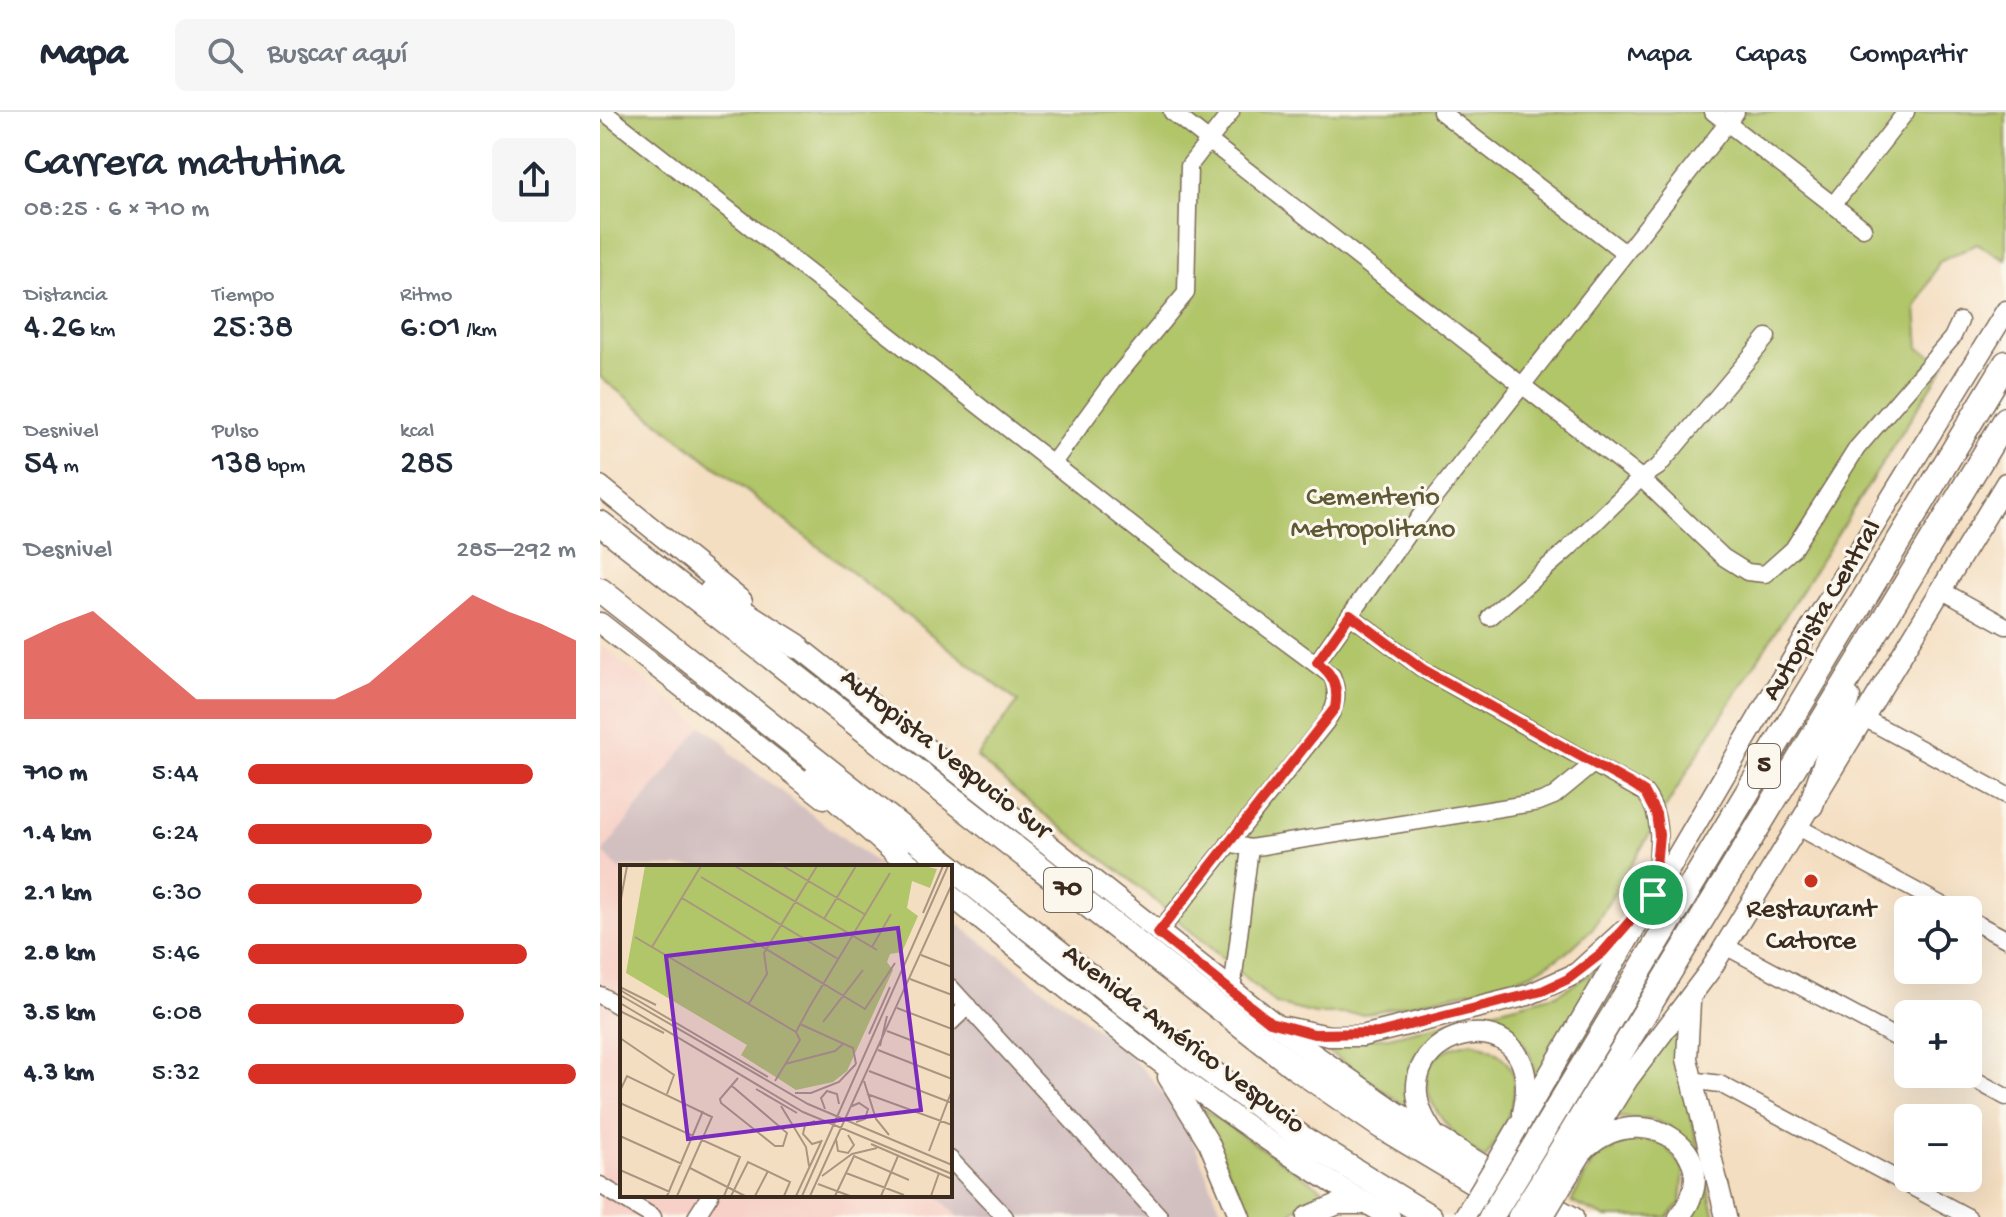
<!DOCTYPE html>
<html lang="es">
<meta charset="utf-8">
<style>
body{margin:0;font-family:"Gochi Hand",sans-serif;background:#f6f6f7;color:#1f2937;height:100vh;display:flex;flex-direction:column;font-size:30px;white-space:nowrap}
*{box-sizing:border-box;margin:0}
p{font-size:26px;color:#747a83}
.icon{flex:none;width:44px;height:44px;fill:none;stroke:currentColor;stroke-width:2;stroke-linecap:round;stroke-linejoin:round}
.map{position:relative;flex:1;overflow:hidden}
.sheet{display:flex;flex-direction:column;background:#fff;width:600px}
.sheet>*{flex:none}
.fabs{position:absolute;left:1294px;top:784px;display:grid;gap:16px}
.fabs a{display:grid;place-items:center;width:88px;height:88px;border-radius:12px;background:#fff;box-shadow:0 8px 32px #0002;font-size:40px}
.pin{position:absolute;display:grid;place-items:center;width:68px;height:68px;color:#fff;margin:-34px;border:4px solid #fff;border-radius:50%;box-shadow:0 2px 8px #0007}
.round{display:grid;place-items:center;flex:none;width:84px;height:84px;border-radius:12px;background:#f6f6f7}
.head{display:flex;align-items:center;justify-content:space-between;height:136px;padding:0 24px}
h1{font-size:44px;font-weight:600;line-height:60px}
.figures{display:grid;grid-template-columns:repeat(3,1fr);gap:12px;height:136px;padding:8px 24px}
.figures div{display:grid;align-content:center}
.figures b{font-size:34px;font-weight:600}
.figures small{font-size:22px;font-weight:400}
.figures p{font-size:22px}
.chart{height:224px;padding:16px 24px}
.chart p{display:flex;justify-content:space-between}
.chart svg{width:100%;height:144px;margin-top:8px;fill:#d93025;opacity:.7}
ul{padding:0 24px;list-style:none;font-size:26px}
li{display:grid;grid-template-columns:128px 96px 1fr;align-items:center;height:60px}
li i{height:20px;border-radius:10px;background:#d93025}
header{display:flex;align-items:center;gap:48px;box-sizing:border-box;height:112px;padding:0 40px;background:#fff;border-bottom:2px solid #e0e1e3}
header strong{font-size:38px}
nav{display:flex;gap:44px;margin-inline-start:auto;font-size:28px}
.search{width:560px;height:72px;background:#f6f6f7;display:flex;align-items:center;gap:20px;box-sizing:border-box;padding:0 28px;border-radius:12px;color:#747a83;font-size:30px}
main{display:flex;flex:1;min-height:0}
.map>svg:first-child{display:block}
.built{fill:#f7d1c7}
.industrial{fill:#d2bfc0}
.green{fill:#b1c569;stroke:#767844;stroke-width:2}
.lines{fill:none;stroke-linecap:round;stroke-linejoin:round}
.minor-casing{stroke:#7c6957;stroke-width:19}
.major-casing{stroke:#7c6957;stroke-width:23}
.highway-casing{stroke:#7c6957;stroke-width:27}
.minor{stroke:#fff;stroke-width:16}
.major{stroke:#fff;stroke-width:20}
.highway{stroke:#fff;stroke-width:24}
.major-bridge-casing{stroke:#7c6957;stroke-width:23;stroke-linecap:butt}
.highway-bridge-casing{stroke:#7c6957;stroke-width:27;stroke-linecap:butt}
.major-bridge{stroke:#fff;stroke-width:20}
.highway-bridge{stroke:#fff;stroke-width:24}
.route-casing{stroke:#fff;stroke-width:16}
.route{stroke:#d93025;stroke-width:10}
.poi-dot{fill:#c8321e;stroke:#fbf7ec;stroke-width:3}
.labels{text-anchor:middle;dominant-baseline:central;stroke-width:6;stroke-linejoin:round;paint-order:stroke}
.shield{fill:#fbf7ec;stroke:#75685c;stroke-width:2}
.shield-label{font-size:26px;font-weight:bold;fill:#3b2a1e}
.park-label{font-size:28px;fill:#5e5834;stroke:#fbf7ec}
.street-label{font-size:28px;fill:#3b2a1e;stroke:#fbf7ec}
.poi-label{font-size:28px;fill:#3b2a1e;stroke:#fbf7ec}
.inset-road{fill:none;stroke:#aa9680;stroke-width:2}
.view{fill:#7b2cbf;fill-opacity:0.15;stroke:#7b2cbf;stroke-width:4}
.inset-edge{fill:none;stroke:#3b2a1e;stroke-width:4}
</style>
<header>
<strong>Mapa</strong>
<div class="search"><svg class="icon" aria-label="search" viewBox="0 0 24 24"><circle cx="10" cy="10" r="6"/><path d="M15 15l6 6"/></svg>Buscar aquí</div>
<nav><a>Mapa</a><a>Capas</a><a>Compartir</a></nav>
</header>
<main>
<section class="sheet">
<div class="head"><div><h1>Carrera matutina</h1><p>08:25 · 6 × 710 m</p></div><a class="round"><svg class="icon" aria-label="share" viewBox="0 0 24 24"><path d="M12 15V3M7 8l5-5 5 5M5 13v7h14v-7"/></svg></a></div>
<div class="figures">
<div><p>Distancia</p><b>4.26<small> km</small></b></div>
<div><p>Tiempo</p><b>25:38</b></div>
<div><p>Ritmo</p><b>6:01<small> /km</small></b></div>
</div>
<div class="figures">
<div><p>Desnivel</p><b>54<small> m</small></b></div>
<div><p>Pulso</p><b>138<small> bpm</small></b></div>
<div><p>kcal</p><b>285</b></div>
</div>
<div class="chart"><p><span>Desnivel</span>285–292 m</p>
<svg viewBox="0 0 160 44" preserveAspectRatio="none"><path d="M0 44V20L10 15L20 11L30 20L40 29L50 38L60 38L70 38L80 38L90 38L100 33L110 24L120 15L130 6L140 11L150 15L160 20V44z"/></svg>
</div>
<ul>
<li><b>710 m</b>5:44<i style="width:87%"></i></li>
<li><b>1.4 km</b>6:24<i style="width:56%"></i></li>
<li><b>2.1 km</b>6:30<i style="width:53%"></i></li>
<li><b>2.8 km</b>5:46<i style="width:85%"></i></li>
<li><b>3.5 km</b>6:08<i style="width:66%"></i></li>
<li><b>4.3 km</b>5:32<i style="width:100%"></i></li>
</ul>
</section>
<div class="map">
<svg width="1406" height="1105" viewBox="0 0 1406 1105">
<rect width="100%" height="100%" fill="#fbf7ec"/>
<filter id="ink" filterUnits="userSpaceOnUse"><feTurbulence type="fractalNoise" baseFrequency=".0125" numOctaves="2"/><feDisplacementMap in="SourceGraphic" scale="16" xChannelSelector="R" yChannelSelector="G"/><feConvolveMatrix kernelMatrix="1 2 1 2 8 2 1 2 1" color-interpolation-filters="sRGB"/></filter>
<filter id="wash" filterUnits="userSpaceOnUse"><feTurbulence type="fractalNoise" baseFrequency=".006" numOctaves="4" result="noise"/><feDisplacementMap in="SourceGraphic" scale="32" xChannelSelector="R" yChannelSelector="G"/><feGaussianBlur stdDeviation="1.8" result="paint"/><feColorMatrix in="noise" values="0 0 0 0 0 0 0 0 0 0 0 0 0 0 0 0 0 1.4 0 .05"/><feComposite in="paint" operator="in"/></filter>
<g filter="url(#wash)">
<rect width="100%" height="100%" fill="#f4dec1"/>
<!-- built -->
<path class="built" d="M0,533L102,614L4,740L22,760V1083H337L358,1105H0Z"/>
<!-- industrial -->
<g class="industrial">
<path d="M102,614L126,631L131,642L282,755H22V760L3,740Z"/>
<path d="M350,806L521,935L554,969L589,1019L624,1105H358L337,1083H350Z"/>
</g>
<!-- green -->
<g class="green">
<path d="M0,0H1406V148L1377,132L1339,150L1316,196L1319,236L1346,251L1104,632L993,816L966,841L932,861L906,871L764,902H715L676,892L532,769L428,690L377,645L418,590L0,265Z"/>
<path d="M1002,855L934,973C938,878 799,901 808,979C809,986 814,995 817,1002L716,931L789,925L956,883Z"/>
<path d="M1079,910L1080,958L1115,1105H1090L1098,1085L1070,1015L1053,1008L1011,1005Z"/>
<path d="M872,930C941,949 912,1005 885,1047C839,1018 787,946 872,930Z"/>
<path d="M600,995L730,1082C711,1084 700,1090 688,1105H649Z"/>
<path d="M1033,1026L1063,1031L1084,1057L1081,1091L1068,1105H1005L971,1090L995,1045Z"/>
</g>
</g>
<g filter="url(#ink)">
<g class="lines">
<!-- minor casing -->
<g class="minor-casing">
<g id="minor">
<path d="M4,0L590,459L732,564C739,582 737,594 726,610L558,821"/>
<path d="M572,0L1041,366L1123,445L1147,460L1165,462L1193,437L1257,336L1352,226L1360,209"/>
<path d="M841,0L1025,141"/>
<path d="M1113,0L1263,116"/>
<path d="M1233,93L1306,0"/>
<path d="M453,351L513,269L586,181L589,54L631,0"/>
<path d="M1341,478L1406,514"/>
<path d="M750,503L824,558L1045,681C1067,709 1056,750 1053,783"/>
<path d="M890,505L967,438L1041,366L1058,355L1167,225"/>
<path d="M717,550L823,400L1136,0"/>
<path d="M1264,606L1406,683"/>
<path d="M1198,715L1351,798"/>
<path d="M629,731L650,736L939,690L954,684L993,652"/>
<path d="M1368,807L1406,827"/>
<path d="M1125,834L1308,932"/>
<path d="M350,875L560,1105"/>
<path d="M632,879L650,736"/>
<path d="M0,883L22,896"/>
<path d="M350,911L368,894"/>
<path d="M1364,962L1406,985"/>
<path d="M1091,968L1120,972L1368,1105"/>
<path d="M350,1047L405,1105"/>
<path d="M0,1073L53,1105"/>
<path d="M96,1105L110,1083"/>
</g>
</g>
<!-- major casing -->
<g class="major-casing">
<g id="major">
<path d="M0,374L142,489"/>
<path d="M0,511L224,686"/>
<path d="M186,525L712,941L795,999L907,1068"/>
<path d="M284,732L314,755"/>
<path d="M350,783C492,897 631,1015 790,1105"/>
<path d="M1090,890L1087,947L1126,1105"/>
<path d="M685,915L729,924H762L928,883L977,861L1022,820"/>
<path d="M568,965L609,1031L640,1105"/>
<path d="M834,1022C760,920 951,869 923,1001"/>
<path d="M989,1034C1047,985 1130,1043 1079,1105"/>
<path d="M901,1044L1205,526L1406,199"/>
<path d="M959,1078L1028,967L1111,857L1406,371"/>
<path d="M935,1084L973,1105"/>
<path d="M707,1105L738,1092H764"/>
</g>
</g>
<!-- highway casing -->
<g class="highway-casing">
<g id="highway">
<path d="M0,411L695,955L782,1015L921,1098"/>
<path d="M0,478L603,954L705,1028L830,1105"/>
<path d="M111,480L197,534"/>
<path d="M214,667L297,741"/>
<path d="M1211,693L1248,586"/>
<path d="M921,1056L1406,251"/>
<path d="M943,1068L1406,307"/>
</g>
</g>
<!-- minor -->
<use href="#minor" class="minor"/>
<!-- major -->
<use href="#major" class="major"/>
<!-- highway -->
<use href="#highway" class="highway"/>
<!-- major-bridge casing -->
<g class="major-bridge-casing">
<g id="major-bridge">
<path d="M864,1105L901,1044"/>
<path d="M943,1105L959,1078"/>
</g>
</g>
<!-- highway-bridge casing -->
<g class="highway-bridge-casing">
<g id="highway-bridge">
<path d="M891,1105L921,1056"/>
<path d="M920,1105L943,1068"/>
</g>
</g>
<!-- major-bridge -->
<use href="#major-bridge" class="major-bridge"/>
<!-- highway-bridge -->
<use href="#highway-bridge" class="highway-bridge"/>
</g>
</g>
<g class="lines" filter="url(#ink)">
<!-- route casing -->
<g class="route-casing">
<path id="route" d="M750,503L824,558L1031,672L1045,681L1056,702L1059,723L1053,783L1003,840L968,867L942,879L778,921L714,922L670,910L558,821L735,596C739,575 734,563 717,550Z"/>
</g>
<!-- route -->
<use href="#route" class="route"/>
</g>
<!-- markers -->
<circle class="poi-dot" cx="1211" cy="769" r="8"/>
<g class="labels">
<!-- shield labels -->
<g class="shield">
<rect x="1148" y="632" width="32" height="44" rx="6"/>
<rect x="444" y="756" width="48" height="44" rx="6"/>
</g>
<g class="shield-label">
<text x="1164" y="654">5</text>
<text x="468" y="778">70</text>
</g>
<!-- park labels -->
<g class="park-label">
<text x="773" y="386">Cementerio<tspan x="773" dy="32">Metropolitano</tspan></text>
</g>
<!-- street labels -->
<g class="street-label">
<text transform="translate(1223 499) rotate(-59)">Autopista Central</text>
<text transform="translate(345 643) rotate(38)">Autopista Vespucio Sur</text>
<text transform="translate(583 928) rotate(37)">Avenida Américo Vespucio</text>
</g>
<!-- poi labels -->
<g class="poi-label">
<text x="1211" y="798">Restaurant<tspan x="1211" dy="32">Catorce</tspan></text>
</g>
</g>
<!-- overview -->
<g transform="translate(20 753)">
<rect width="332" height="332" fill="#f4dec1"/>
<path d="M25,1H304L317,4L310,23L292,16L287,43L298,51L282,87L270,89L267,97L273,105L227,206L213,217L176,225L121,190L127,180L6,108Z" fill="#b1c569"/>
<path class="inset-road" d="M115,1L257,85M163,1L246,50M81,12L218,94M62,33L245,144L275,98M0,39L7,1M303,48L323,1M204,54L236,1M15,72L176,167M32,82L81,1M252,82L271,49M301,90L332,102M290,114L332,130M0,122L36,140M0,125L148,212M0,130L188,239L332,300M0,138L183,247L332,309M128,140L147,109L144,88L197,1M277,143L332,164M0,146L44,168M203,157L243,105M180,159L233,183L236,199M267,166L332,191M249,169L270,122M0,173L54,210L47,229M260,181L267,151M258,185L332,214M165,199L215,186L223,179M249,206L332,238M155,216L180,175L176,167L190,141L270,8M244,216L256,254L269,270M112,221L167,268L163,281H155L101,238L100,234L118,213M136,224L177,248M0,226L7,211L92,252L57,331M175,228H191L219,217L236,199M247,229L332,260M0,238L120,292L104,331M161,241L186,282L189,301M230,242L239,238L248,244L245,254L236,257M205,244L201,233L207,226L217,229L219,239M195,256L185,260L183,269L192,279L202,276M0,271L62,299M216,274L218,286L228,288L234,280L228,270M251,279L332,314M309,286L332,225M70,303L125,331M0,305L50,327M226,308L284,330M202,311L232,289L257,283M198,319L230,331M47,331L83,246M111,331L128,297L170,317L164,331M135,331L148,306M176,331L202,275M182,331L328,1M190,331L332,19M215,331L234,291L289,315M261,331L278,291M311,331L319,308"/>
<path class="view" d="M278,63L301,245L68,274L46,91Z"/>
<rect width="332" height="332" class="inset-edge"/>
</g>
</svg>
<div class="fabs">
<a><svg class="icon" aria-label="locate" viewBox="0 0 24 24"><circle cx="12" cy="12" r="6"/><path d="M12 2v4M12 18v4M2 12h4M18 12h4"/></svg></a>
<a>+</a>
<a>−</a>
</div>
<div class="pin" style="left:1053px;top:783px;background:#1e9e55"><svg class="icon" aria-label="arrive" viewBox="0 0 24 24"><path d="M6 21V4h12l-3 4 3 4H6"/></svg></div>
</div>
</main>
